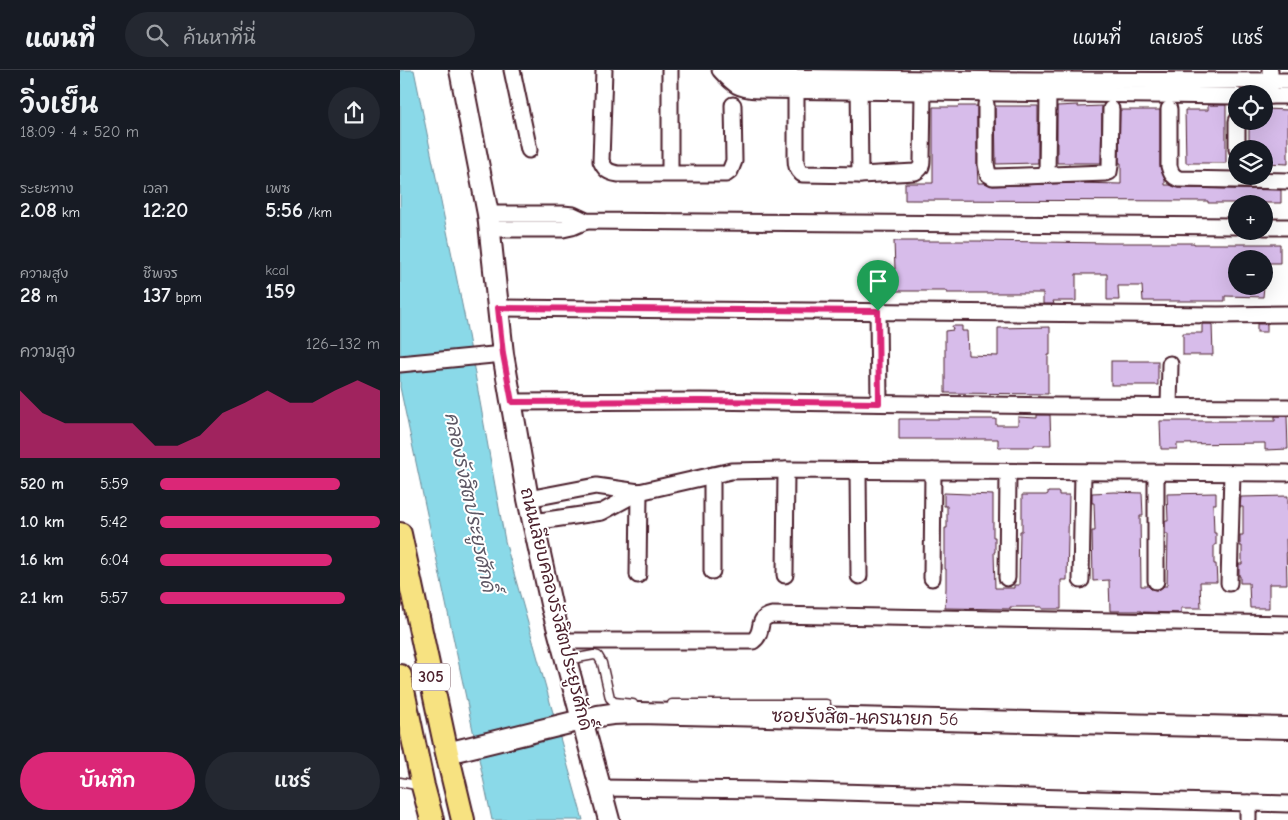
<!DOCTYPE html>
<html lang="th">
<meta charset="utf-8">
<style>
body{margin:0;font-family:"Comic Neue","Playpen Sans Thai",sans-serif;background:#242831;color:#f1f3f6;height:100vh;display:flex;flex-direction:column;font-size:19px;white-space:nowrap}
*{box-sizing:border-box;margin:0}
p{font-size:16px;color:#9ea1a6}
.icon{flex:none;width:28px;height:28px;fill:none;stroke:currentColor;stroke-width:2;stroke-linecap:round;stroke-linejoin:round}
.map{position:relative;flex:1;overflow:hidden}
.details{display:flex;flex-direction:column;background:#171b24;width:400px}
.details>*{flex:none}
.buttons{position:absolute;left:828px;top:15px;display:grid;gap:10px}
.buttons a{display:grid;place-items:center;width:45px;height:45px;border-radius:50%;background:#171b24;box-shadow:0 5px 20px #0002;font-size:25px}
.pin{position:absolute;display:grid;place-items:center;width:42px;height:42px;color:#fff;margin:-51px -21px;border-radius:50% 50% 50% 0;rotate:-45deg;box-shadow:0 0 5px #0007}
.pin .icon{rotate:45deg}
.round{display:grid;place-items:center;flex:none;width:52px;height:52px;border-radius:26px;background:#242831}
.head{display:flex;align-items:center;justify-content:space-between;height:85px;padding:0 20px}
h1{font-size:28px;font-weight:600;line-height:38px}
.metrics{display:grid;grid-template-columns:repeat(3,1fr);gap:8px;height:85px;padding:5px 20px}
.metrics div{display:grid;align-content:center}
.metrics b{font-size:21px;font-weight:600}
.metrics small{font-size:14px;font-weight:400}
.metrics p{font-size:14px}
.chart{height:140px;padding:10px 20px}
.chart p{display:flex;justify-content:space-between}
.chart svg{width:100%;height:90px;margin-top:5px;fill:#db2777;opacity:.7}
.action{display:flex;gap:10px;margin-top:auto;padding:10px 20px}
.action a{flex:1;height:58px;border-radius:30px;background:#db2777;color:#fff;font-size:20px;font-weight:600;line-height:58px;text-align:center}
.action a+a{background:#242831;color:#f1f3f6}
ul{padding:0 20px;list-style:none;font-size:16px}
li{display:grid;grid-template-columns:80px 60px 1fr;align-items:center;height:38px}
li i{height:12px;border-radius:6px;background:#db2777}
header{display:flex;align-items:center;gap:30px;box-sizing:border-box;height:70px;padding:0 25px;background:#171b24;border-bottom:1px solid #363941}
header strong{font-size:24px}
nav{display:flex;gap:28px;margin-inline-start:auto;font-size:18px}
.search{width:350px;height:45px;background:#242831;display:flex;align-items:center;gap:12px;box-sizing:border-box;padding:0 18px;border-radius:28px;color:#9ea1a6;font-size:19px}
main{display:flex;flex:1;min-height:0}
.map>svg:first-child{display:block}
.water{fill:#8ad9e8;stroke:#708f9c}
.building{fill:#d7bcea;stroke:#4a1f2b}
.lines{fill:none;stroke-linecap:round;stroke-linejoin:round}
.lane-casing{stroke:#4a1f2b;stroke-width:11}
.street-casing{stroke:#4a1f2b;stroke-width:19}
.secondary-casing{stroke:#4a1f2b;stroke-width:24}
.primary-casing{stroke:#4a1f2b;stroke-width:26}
.lane{stroke:#fff;stroke-width:8}
.street{stroke:#fff;stroke-width:15}
.secondary{stroke:#fff;stroke-width:20}
.primary{stroke:#f7e281;stroke-width:22}
.route-casing{stroke:#fff;stroke-width:10}
.route{stroke:#db2777;stroke-width:6}
.labels{text-anchor:middle;dominant-baseline:central;stroke-width:4;stroke-linejoin:round;paint-order:stroke}
.shield{fill:#fff;stroke:#80626b;stroke-width:1}
.shield-label{font-size:16px;font-weight:bold;fill:#4a1f2b}
.street-label{font-size:18px;fill:#4a1f2b;stroke:#fff}
.water-label{font-size:19px;font-style:italic;fill:#5d5764;stroke:#fff}
</style>
<header>
<strong>แผนที่</strong>
<div class="search"><svg class="icon" aria-label="search" viewBox="0 0 24 24"><circle cx="10" cy="10" r="6"/><path d="M15 15l6 6"/></svg>ค้นหาที่นี่</div>
<nav><a>แผนที่</a><a>เลเยอร์</a><a>แชร์</a></nav>
</header>
<main>
<section class="details">
<div class="head"><div><h1>วิ่งเย็น</h1><p>18:09 · 4 × 520 m</p></div><a class="round"><svg class="icon" aria-label="share" viewBox="0 0 24 24"><path d="M12 15V3M7 8l5-5 5 5M5 13v7h14v-7"/></svg></a></div>
<div class="metrics">
<div><p>ระยะทาง</p><b>2.08<small> km</small></b></div>
<div><p>เวลา</p><b>12:20</b></div>
<div><p>เพซ</p><b>5:56<small> /km</small></b></div>
</div>
<div class="metrics">
<div><p>ความสูง</p><b>28<small> m</small></b></div>
<div><p>ชีพจร</p><b>137<small> bpm</small></b></div>
<div><p>kcal</p><b>159</b></div>
</div>
<div class="chart"><p><span>ความสูง</span>126–132 m</p>
<svg viewBox="0 0 160 44" preserveAspectRatio="none"><path d="M0 44V11L10 22L20 27L30 27L40 27L50 27L60 38L70 38L80 33L90 22L100 17L110 11L120 17L130 17L140 11L150 6L160 11V44z"/></svg>
</div>
<ul>
<li><b>520 m</b>5:59<i style="width:82%"></i></li>
<li><b>1.0 km</b>5:42<i style="width:100%"></i></li>
<li><b>1.6 km</b>6:04<i style="width:78%"></i></li>
<li><b>2.1 km</b>5:57<i style="width:84%"></i></li>
</ul>
<div class="action"><a>บันทึก</a><a>แชร์</a></div>
</section>
<div class="map">
<svg width="888" height="750" viewBox="0 0 888 750">
<rect width="100%" height="100%" fill="#fff"/>
<filter id="ink" filterUnits="userSpaceOnUse"><feTurbulence type="fractalNoise" baseFrequency=".02" numOctaves="2"/><feDisplacementMap in="SourceGraphic" scale="10" xChannelSelector="R" yChannelSelector="G"/><feConvolveMatrix kernelMatrix="1 2 1 2 8 2 1 2 1" color-interpolation-filters="sRGB"/></filter>
<g filter="url(#ink)">
<!-- water -->
<path class="water" d="M0,0H14L66,254L105,471L183,750H92L0,317Z"/>
<!-- building -->
<g class="building">
<path d="M678,35V37L702,36L701,93H657V36Z"/>
<path d="M808,35H826V93H786L785,40H808Z"/>
<path d="M558,36H577V94L578,113H585L593,116L676,113L721,114V93H719L720,40H760V96L765,110V115H770L779,118L881,120V133H808V131L505,130V113H533V37H558Z"/>
<path d="M595,36H638V93L596,94Z"/>
<path d="M864,39L888,40V94L864,93V79H849V51H864Z"/>
<path d="M494,171H579L708,173H794V174H880V193H864V189H836V216H864L863,227L825,226V231H743L742,216H718L719,230H707V204H676V231H653L654,234H643V223H547V221H491V199H495Z"/>
<path d="M802,254H812L813,285H783V263H802Z"/>
<rect x="857" y="254" width="10" height="8"/>
<path d="M552,256H562V261H567L568,285L598,286V258L650,257V285H648V324L545,323V261L553,260Z"/>
<rect x="711" y="291" width="47" height="24"/>
<path d="M637,345H650L651,375H634V377H598V369H499V349H596V355H618V347L637,348Z"/>
<path d="M875,346H887L888,379L865,380V373L777,374V379H761L760,351H875Z"/>
<path d="M648,422H659V425H669L667,510H661V539H642V537H610V539L545,538L546,518V499H545V458H547V436H544V423L593,425V467H595V482H594L595,518H614V515H619L620,461H622V425H646L648,424Z"/>
<path d="M714,422L742,423L743,446H740L741,516H748L751,519L756,520L760,519L764,516H767L768,464H765V451H768L767,424L816,423V434H813L814,463H816V475H814V494H816L817,512H800L801,538H781V543L741,542V541H710L709,510L693,511L692,461H695L694,433H692V423Z"/>
<path d="M888,426V469H886L887,514H869V538H850L849,513H840V506H839V494H842V476H840V465H843V437H840L841,427Z"/>
</g>
<g class="lines">
<!-- lane casing -->
<g class="lane-casing">
<g id="lane">
<path d="M167,590L194,585L198,586L202,593L210,628L214,632L233,634"/>
<path d="M272,634H426"/>
<path d="M0,712L21,716"/>
</g>
</g>
<!-- street casing -->
<g class="street-casing">
<g id="street">
<path d="M112,0L129,80"/>
<path d="M204,0L201,91C205,100 208,102 218,104H326L330,101L334,91L333,35"/>
<path d="M270,0V103"/>
<path d="M320,0C334,15 337,19 359,20L836,26"/>
<path d="M337,0L344,4L362,7L634,10L888,11"/>
<path d="M870,0V26"/>
<path d="M459,12L460,105"/>
<path d="M396,20V89C396,96 397,99 402,104L460,105L515,102C521,99 522,96 522,90L523,22"/>
<path d="M864,26H888"/>
<path d="M586,34V94L588,104L593,107L706,103L709,102L710,96L711,39"/>
<path d="M769,39V96C771,103 772,106 779,109L888,111"/>
<path d="M837,79V51"/>
<path d="M647,105L648,24"/>
<path d="M88,144H163L173,145L186,151L836,156"/>
<path d="M864,157H888"/>
<path d="M89,159H163L172,157L186,151"/>
<path d="M98,238L818,245L888,244"/>
<path d="M478,241L479,333"/>
<path d="M0,294L103,284"/>
<path d="M112,332L301,331L657,336L888,337"/>
<path d="M769,336L770,294"/>
<path d="M458,401L459,506"/>
<path d="M756,403V511"/>
<path d="M312,405V501"/>
<path d="M128,429L196,416L239,422"/>
<path d="M133,452L202,442L239,422L331,401L386,400L888,403"/>
<path d="M238,505L239,422"/>
<path d="M385,505L386,400"/>
<path d="M532,508L533,401"/>
<path d="M607,508L608,402"/>
<path d="M681,510L683,403"/>
<path d="M829,513L832,403"/>
<path d="M162,571H353C366,561 354,549 372,545L888,554"/>
<path d="M201,718L365,720L888,734"/>
<path d="M848,733V750"/>
</g>
</g>
<!-- secondary casing -->
<g class="secondary-casing">
<g id="secondary">
<path d="M60,0L88,144L103,284L128,429L151,534L209,750"/>
<path d="M47,683L198,646L212,644L238,643L888,658"/>
</g>
</g>
<!-- primary casing -->
<g class="primary-casing">
<g id="primary">
<path d="M0,464L47,683L63,750"/>
<path d="M0,606L23,716L32,750"/>
</g>
</g>
<!-- lane -->
<use href="#lane" class="lane"/>
<!-- street -->
<use href="#street" class="street"/>
<!-- secondary -->
<use href="#secondary" class="secondary"/>
<!-- primary -->
<use href="#primary" class="primary"/>
</g>
</g>
<g class="lines" filter="url(#ink)">
<!-- route casing -->
<g class="route-casing">
<path id="route" d="M98,238L478,241L479,333L301,331L112,332L103,284Z"/>
</g>
<!-- route -->
<use href="#route" class="route"/>
</g>
<g class="labels">
<!-- shield labels -->
<rect class="shield" x="12" y="593.5" width="38" height="27" rx="4"/>
<g class="shield-label">
<text x="31" y="607">305</text>
</g>
<!-- street labels -->
<g class="street-label">
<text transform="translate(156 539) rotate(76)">ถนนเลียบคลองรังสิตประยูรศักดิ์</text>
<text transform="translate(465 648) rotate(1)">ซอยรังสิต-นครนายก 56</text>
</g>
<!-- water labels -->
<g class="water-label">
<text transform="translate(70 432) rotate(78)">คลองรังสิตประยูรศักดิ์</text>
</g>
</g>
</svg>
<div class="buttons">
<a><svg class="icon" aria-label="locate" viewBox="0 0 24 24"><circle cx="12" cy="12" r="6"/><path d="M12 2v4M12 18v4M2 12h4M18 12h4"/></svg></a>
<a><svg class="icon" aria-label="layers" viewBox="0 0 24 24"><path d="M12 4l9 5-9 5-9-5zM3 14l9 5 9-5"/></svg></a>
<a>+</a>
<a>−</a>
</div>
<div class="pin" style="left:478px;top:241px;background:#1e9e55"><svg class="icon" aria-label="arrive" viewBox="0 0 24 24"><path d="M6 21V4h12l-3 4 3 4H6"/></svg></div>
</div>
</main>
